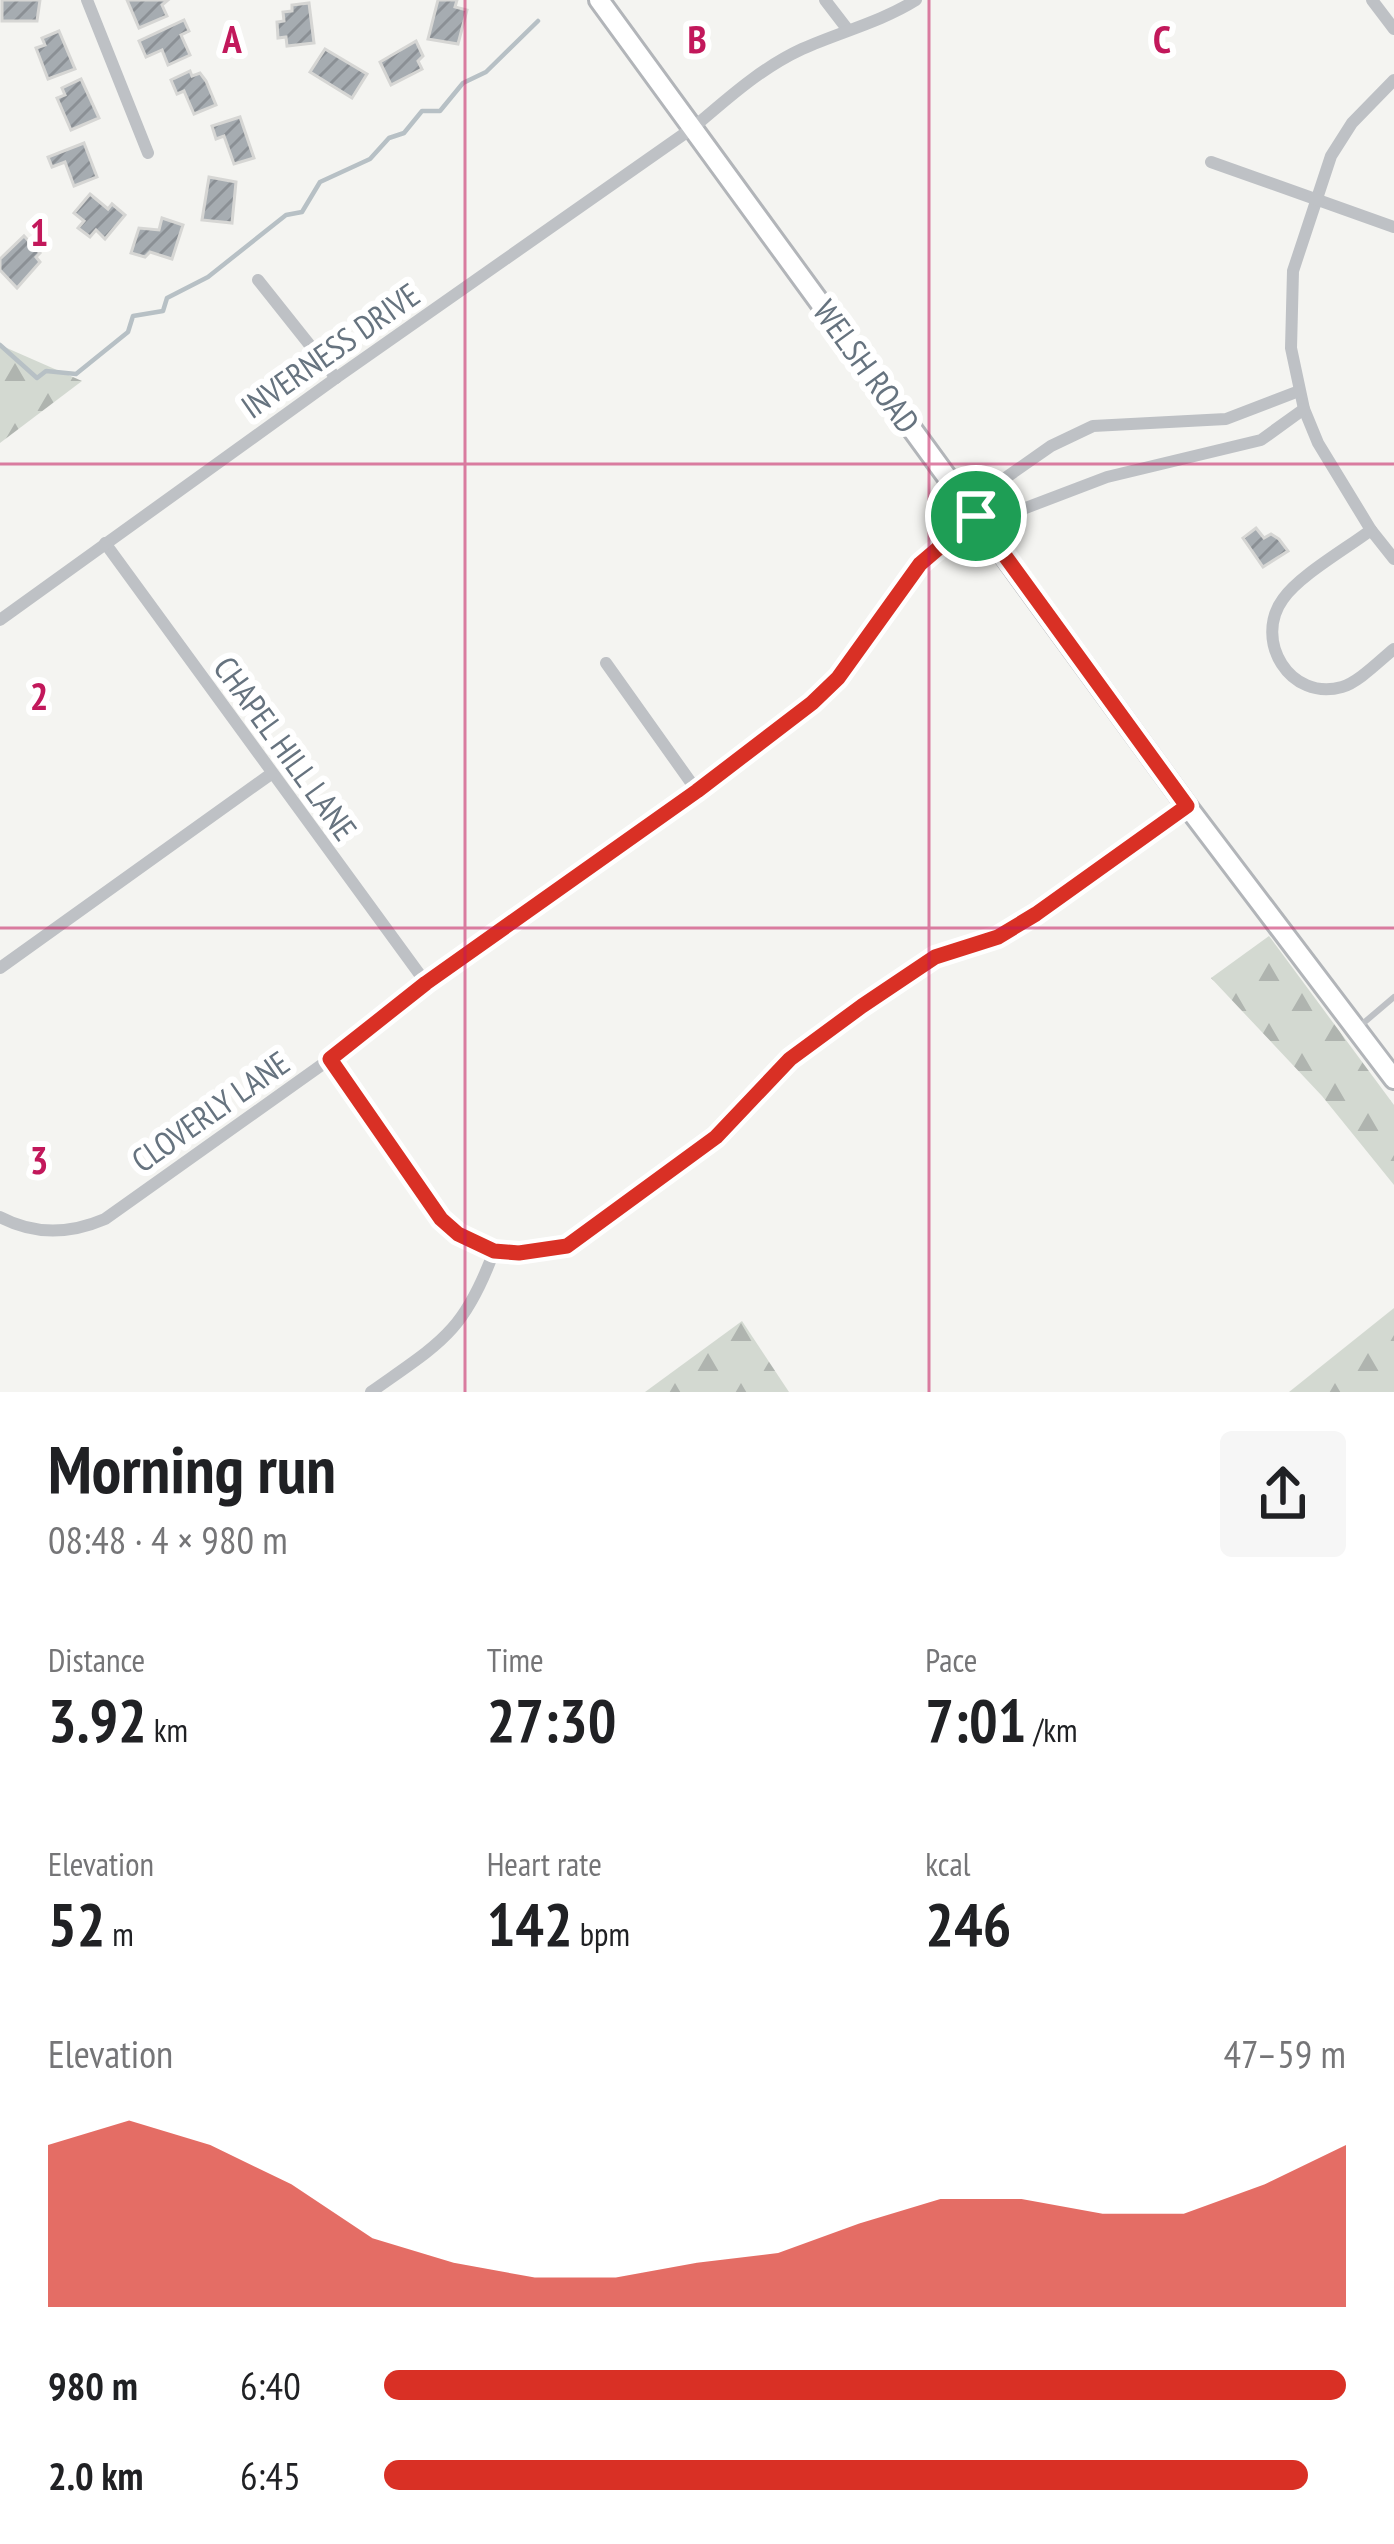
<!DOCTYPE html>
<meta charset="utf-8">
<style>
body{margin:0;font-family:"PT Sans Narrow",sans-serif;background:#f6f6f6;color:#202124;height:100vh;display:flex;flex-direction:column;font-size:45px;white-space:nowrap}
*{box-sizing:border-box;margin:0}
p{font-size:39px;color:#757577}
.icon{flex:none;width:66px;height:66px;fill:none;stroke:currentColor;stroke-width:2;stroke-linecap:round;stroke-linejoin:round}
.map{position:relative;height:1392px;overflow:hidden}
.details{display:flex;flex-direction:column;background:#fff;flex:1}
.details>*{flex:none}
.pin{position:absolute;display:grid;place-items:center;width:102px;height:102px;color:#fff;margin:-51px;border:6px solid #fff;border-radius:50%;box-shadow:0 3px 12px #0007}
.round{display:grid;place-items:center;flex:none;width:126px;height:126px;border-radius:12px;background:#f6f6f6}
.headline{display:flex;align-items:center;justify-content:space-between;height:204px;padding:0 48px}
h1{font-size:66px;font-weight:700;line-height:90px}
.metrics{display:grid;grid-template-columns:repeat(3,1fr);gap:18px;height:204px;padding:12px 48px}
.metrics div{display:grid;align-content:center}
.metrics b{font-size:60px;font-weight:700}
.metrics small{font-size:33px;font-weight:400}
.metrics p{font-size:33px}
.chart{height:336px;padding:24px 48px}
.chart p{display:flex;justify-content:space-between}
.chart svg{width:100%;height:216px;margin-top:12px;fill:#d93025;opacity:.7}
ul{padding:0 48px;list-style:none;font-size:39px}
li{display:grid;grid-template-columns:192px 144px 1fr;align-items:center;height:90px}
li i{height:30px;border-radius:15px;background:#d93025}
.map>svg:first-child{display:block}
.forest{fill:url(#forest-firs)}
.lines{fill:none;stroke-linecap:round;stroke-linejoin:round}
.stream{stroke:#b7c0c5;stroke-width:4.5}
.building{fill:url(#building-hatch);stroke:#d6d6d4;stroke-width:3}
.primary-casing{stroke:#b2b5b9;stroke-width:24}
.service{stroke:#bec1c5;stroke-width:6}
.minor{stroke:#bec1c5;stroke-width:12}
.primary{stroke:#fff;stroke-width:18}
.route-casing{stroke:#fff;stroke-width:24}
.route{stroke:#d93025;stroke-width:15}
.grid{fill:none;stroke:#c2185b;stroke-width:3;stroke-opacity:0.55}
.labels{text-anchor:middle;dominant-baseline:central;stroke-width:12;stroke-linejoin:round;paint-order:stroke}
.street-label{font-size:33px;fill:#66737f;stroke:#fff}
.grid-label{font-size:39px;text-anchor:middle;font-weight:bold;fill:#c2185b;stroke:#fff;stroke-width:12;stroke-linejoin:round;paint-order:stroke}
</style>
<div class="map">
<svg width="1394" height="1392" viewBox="0 0 1394 1392">
<defs>
<pattern id="forest-firs" width="22" height="20" patternUnits="userSpaceOnUse" patternTransform="scale(3)"><rect width="22" height="20" fill="#d3d9d1"/><path d="M5 1l3.5 6h-7zM16 11l3.5 6h-7z" fill="#afb4af"/></pattern>
<pattern id="building-hatch" width="6" height="6" patternUnits="userSpaceOnUse" patternTransform="scale(3)"><rect width="6" height="6" fill="#a6acb1"/><path d="M-1 1l2-2M0 6l6-6M5 7l2-2" fill="none" stroke="#8b9095"/></pattern>
</defs>
<rect width="100%" height="100%" fill="#f4f4f1"/>
<!-- forest -->
<g class="forest">
<path d="M0,345L82,381L0,443Z"/>
<path d="M1269,936L1394,1105V1185L1322,1096L1211,978Z"/>
<path d="M1394,1308V1392H1289Z"/>
<path d="M742,1321L789,1392H645Z"/>
</g>
<g class="lines">
<!-- stream -->
<path class="stream" d="M0,345L37,378L46,371L76,374L128,332L133,316L163,311L167,298L208,277L286,215L302,212L320,182L370,159L389,138L404,133L422,111H440L463,83L486,72L538,21"/>
</g>
<!-- building -->
<g class="building">
<path d="M2,0H40L37,21H2Z"/>
<path d="M127,0H168L162,5L167,16L139,28Z"/>
<path d="M438,0H457L455,7L467,10L458,44L428,39Z"/>
<path d="M309,3L314,43L287,46L286,37L278,38L277,22L284,21L283,12L292,11V5Z"/>
<path d="M184,20L189,31L181,35L190,55L168,65L162,50L146,57L139,41Z"/>
<path d="M59,31L75,69L48,79L36,48L45,45L42,38Z"/>
<path d="M416,41L423,56L418,61L422,69L391,85L380,62Z"/>
<path d="M325,49L367,74L352,98L310,72Z"/>
<path d="M190,71L192,76L200,73L206,81L216,105L194,114L184,91L177,94L171,80Z"/>
<path d="M81,79L99,118L71,130L57,98L65,95L62,88Z"/>
<path d="M240,117L254,158L234,164L224,136L216,139L212,126Z"/>
<path d="M84,143L97,177L74,186L65,162L52,167L48,157Z"/>
<path d="M209,177L236,182L232,223L202,220Z"/>
<path d="M90,194L108,209L112,204L125,215L105,239L96,230L90,237L78,228L84,221L74,213Z"/>
<path d="M162,218L183,225L172,259L150,252L145,257L131,253L139,228L159,230Z"/>
<path d="M24,236L40,253L36,257L40,262L17,288L0,270V259Z"/>
<path d="M1256,528L1264,538L1271,534L1279,539L1288,551L1263,567L1243,538Z"/>
</g>
<g class="lines">
<!-- primary casing -->
<g class="primary-casing">
<path id="primary" d="M599,0L1187,806L1394,1079"/>
</g>
<!-- service -->
<path class="service" d="M1360,1026L1394,997"/>
<!-- minor -->
<g class="minor">
<path d="M87,0L148,153"/>
<path d="M825,0L848,30"/>
<path d="M1372,0L1394,29"/>
<path d="M1394,80L1352,123L1331,156L1293,271L1291,348L1304,409L1318,443L1371,530L1394,559"/>
<path d="M1211,162L1394,227"/>
<path d="M258,280L336,378"/>
<path d="M976,516L1007,515L1107,477L1261,440L1304,409"/>
<path d="M1371,530C1346,549 1300,575 1283,599C1253,640 1290,702 1342,687C1359,682 1379,661 1394,649"/>
<path d="M105,543L426,983"/>
<path d="M0,620L336,378L694,127C728,98 761,68 802,49C840,32 881,22 916,0"/>
<path d="M606,663L697,791"/>
<path d="M0,968L271,774"/>
<path d="M330,1059L441,1219L458,1234L494,1251L519,1253L567,1246L715,1137L790,1059L911,972L935,957L998,937L1187,806"/>
<path d="M0,1217C34,1235 70,1234 105,1219L330,1059L426,983L697,791L812,703L837,678L920,564L976,516L1001,481L1051,446L1093,426L1226,419L1299,391"/>
<path d="M371,1392C440,1343 464,1333 494,1251"/>
</g>
<!-- primary -->
<use href="#primary" class="primary"/>
</g>
<g class="lines">
<!-- route casing -->
<g class="route-casing">
<path id="route" d="M976,516L1187,806L1036,914L998,937L935,957L862,1006L790,1059L716,1137L567,1246L519,1253L494,1251L458,1234L441,1219L330,1059L426,983L697,791L812,703L838,678L920,564Z"/>
</g>
<!-- route -->
<use href="#route" class="route"/>
</g>
<!-- grid -->
<path class="grid" d="M465,0V1392M929,0V1392M0,464H1394M0,928H1394"/>
<g class="labels">
<!-- street labels -->
<g class="street-label">
<text transform="translate(330 350) rotate(-35)">INVERNESS DRIVE</text>
<text transform="translate(867 366) rotate(54)">WELSH ROAD</text>
<text transform="translate(286 748) rotate(54)">CHAPEL HILL LANE</text>
<text transform="translate(210 1111) rotate(-35)">CLOVERLY LANE</text>
</g>
</g>
<g class="grid-label">
<text x="232" y="53">A</text>
<text x="697" y="53">B</text>
<text x="1162" y="53">C</text>
<text x="39" y="246">1</text>
<text x="39" y="710">2</text>
<text x="39" y="1174">3</text>
</g>
</svg>
<div class="pin" style="left:976px;top:516px;background:#1e9e55"><svg class="icon" aria-label="arrive" viewBox="0 0 24 24"><path d="M6 21V4h12l-3 4 3 4H6"/></svg></div>
</div>
<section class="details">
<div class="headline"><div><h1>Morning run</h1><p>08:48 · 4 × 980 m</p></div><a class="round"><svg class="icon" aria-label="share" viewBox="0 0 24 24"><path d="M12 15V3M7 8l5-5 5 5M5 13v7h14v-7"/></svg></a></div>
<div class="metrics">
<div><p>Distance</p><b>3.92<small> km</small></b></div>
<div><p>Time</p><b>27:30</b></div>
<div><p>Pace</p><b>7:01<small> /km</small></b></div>
</div>
<div class="metrics">
<div><p>Elevation</p><b>52<small> m</small></b></div>
<div><p>Heart rate</p><b>142<small> bpm</small></b></div>
<div><p>kcal</p><b>246</b></div>
</div>
<div class="chart"><p><span>Elevation</span>47–59 m</p>
<svg viewBox="0 0 160 44" preserveAspectRatio="none"><path d="M0 44V11L10 6L20 11L30 19L40 30L50 35L60 38L70 38L80 35L90 33L100 27L110 22L120 22L130 25L140 25L150 19L160 11V44z"/></svg>
</div>
<ul>
<li><b>980 m</b>6:40<i style="width:100%"></i></li>
<li><b>2.0 km</b>6:45<i style="width:96%"></i></li>
</ul>
</section>
